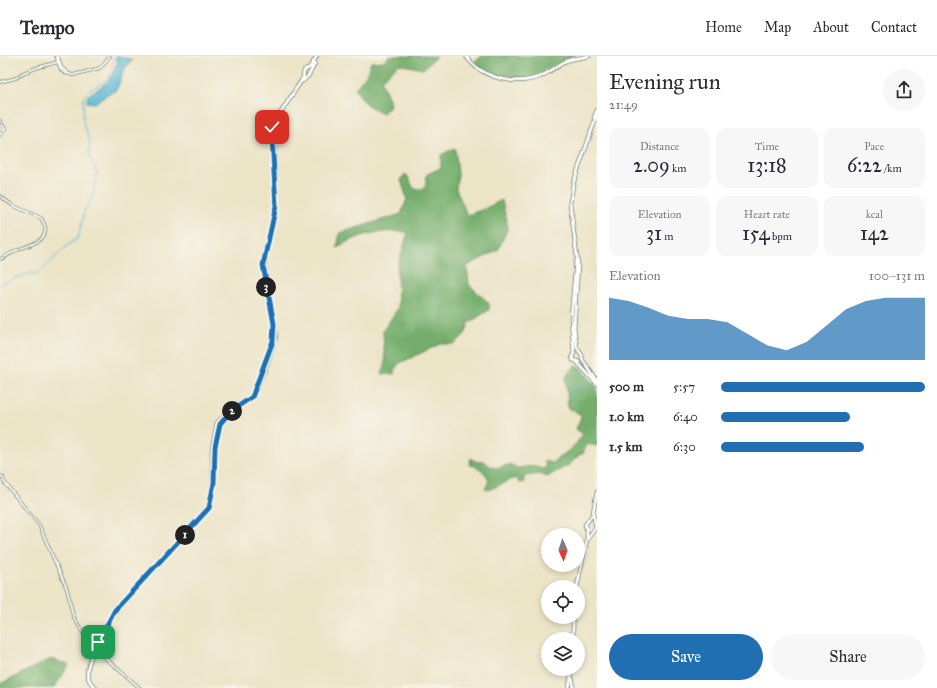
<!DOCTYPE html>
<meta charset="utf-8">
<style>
body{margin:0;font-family:"IM FELL Great Primer",serif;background:#f7f7f7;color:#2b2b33;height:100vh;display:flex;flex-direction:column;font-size:15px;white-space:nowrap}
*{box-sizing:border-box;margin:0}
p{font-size:13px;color:#7c7c81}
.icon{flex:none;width:22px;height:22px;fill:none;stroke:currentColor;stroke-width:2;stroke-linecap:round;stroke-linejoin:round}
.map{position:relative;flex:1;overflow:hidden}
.side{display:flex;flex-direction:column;background:#fff;width:340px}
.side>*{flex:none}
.needle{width:26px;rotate:177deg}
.buttons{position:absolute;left:541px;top:472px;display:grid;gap:8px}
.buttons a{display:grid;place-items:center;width:44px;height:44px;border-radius:50%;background:#fff;box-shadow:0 2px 6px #0003;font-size:20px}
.pin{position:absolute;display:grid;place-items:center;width:34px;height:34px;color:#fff;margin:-17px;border-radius:8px;box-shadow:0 2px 6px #0006}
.km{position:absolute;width:20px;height:20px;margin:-10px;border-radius:50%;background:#222;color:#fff;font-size:11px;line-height:20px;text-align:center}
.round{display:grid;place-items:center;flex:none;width:42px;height:42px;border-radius:21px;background:#f7f7f7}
.head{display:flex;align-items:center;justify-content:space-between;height:68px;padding:0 12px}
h1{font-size:22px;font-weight:600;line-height:30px}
.stats{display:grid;grid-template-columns:repeat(3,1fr);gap:6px;height:68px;padding:4px 12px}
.stats div{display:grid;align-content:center;border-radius:10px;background:#f7f7f7;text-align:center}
.stats b{font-size:20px;font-weight:600}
.stats small{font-size:11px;font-weight:400}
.stats p{font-size:11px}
.chart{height:112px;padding:8px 12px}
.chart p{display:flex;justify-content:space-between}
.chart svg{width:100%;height:72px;margin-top:4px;fill:#1f6fb2;opacity:.7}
.cta{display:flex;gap:8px;margin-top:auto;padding:8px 12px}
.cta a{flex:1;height:46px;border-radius:24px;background:#1f6fb2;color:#fff;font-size:16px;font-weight:600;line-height:46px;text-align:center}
.cta a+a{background:#f7f7f7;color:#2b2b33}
ul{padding:0 12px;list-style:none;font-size:13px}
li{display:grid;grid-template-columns:64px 48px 1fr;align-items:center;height:30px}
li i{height:10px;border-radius:5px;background:#1f6fb2}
header{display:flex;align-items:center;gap:24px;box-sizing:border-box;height:56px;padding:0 20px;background:#fff;border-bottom:1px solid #e1e1e2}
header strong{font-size:19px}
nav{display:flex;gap:22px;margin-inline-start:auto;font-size:14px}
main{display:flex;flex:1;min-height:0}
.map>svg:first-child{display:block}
.forest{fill:#75ae6c;stroke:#4a7650}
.water{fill:#58b6d6;stroke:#3c7a85}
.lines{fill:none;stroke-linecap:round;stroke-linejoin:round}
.stream{stroke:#58b6d6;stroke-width:1}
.minor-casing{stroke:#677767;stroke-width:3.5}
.major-casing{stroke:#677767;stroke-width:4.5}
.minor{stroke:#fff;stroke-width:2}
.major{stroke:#fff;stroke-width:3}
.route-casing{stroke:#fff;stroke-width:8}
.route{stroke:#1f6fb2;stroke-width:5}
</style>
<header>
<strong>Tempo</strong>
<nav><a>Home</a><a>Map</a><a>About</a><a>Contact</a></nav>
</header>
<main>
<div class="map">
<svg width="597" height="632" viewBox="0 0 597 632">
<rect width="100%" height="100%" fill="#f7f3e8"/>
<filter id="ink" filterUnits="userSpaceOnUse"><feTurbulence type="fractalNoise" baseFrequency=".025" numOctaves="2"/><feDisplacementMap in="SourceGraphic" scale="8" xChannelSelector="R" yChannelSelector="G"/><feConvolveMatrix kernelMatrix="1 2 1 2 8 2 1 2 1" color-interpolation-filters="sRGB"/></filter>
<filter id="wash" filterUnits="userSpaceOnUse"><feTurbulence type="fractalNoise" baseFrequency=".012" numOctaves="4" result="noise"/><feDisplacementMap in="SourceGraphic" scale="16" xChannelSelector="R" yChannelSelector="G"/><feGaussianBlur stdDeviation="0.9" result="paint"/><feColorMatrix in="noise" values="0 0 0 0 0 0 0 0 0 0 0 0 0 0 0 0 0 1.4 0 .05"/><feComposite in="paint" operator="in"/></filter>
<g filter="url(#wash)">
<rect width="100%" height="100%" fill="#ece4c7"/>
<!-- forest -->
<g class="forest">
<path d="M389,0H437L423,13L399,8L381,24L389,43L390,50L383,57L367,49L355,33L366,19L371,6L384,5Z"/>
<path d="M482,0H573L555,8L531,23L490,17L473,7Z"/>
<path d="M455,92L458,118L456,133L467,159L484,153L502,144L508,172L498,194L467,210L469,229L489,247V254L469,267L465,278L455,288H440L398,308L394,318H382L385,309L383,275L398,252L397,213L408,176C381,174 360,177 337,192L340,177L401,158L407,143L401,124L404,119H407L414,133H425L427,118L441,112V99Z"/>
<path d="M575,310L581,312L597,332V390L587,388L583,398H580L570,408L547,421L540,418L524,420V426L519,427L517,422L510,424L489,434L485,433L489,425C486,416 478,409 469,409L471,402L477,406L484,405C494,414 498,413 510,408L517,412L532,410L543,413L546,411L544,404L552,407C566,396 573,394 583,378L576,373L581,361L573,353L571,355L568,350L566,323L567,319Z"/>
<path d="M51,603L69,609L54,632H0V628Z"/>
</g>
<!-- water -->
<path class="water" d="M117,0L133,4C121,11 123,24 115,35L109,37L95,47L87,46L88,39C107,27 111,26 118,5L116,3Z"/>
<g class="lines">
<!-- stream -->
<g class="stream">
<path d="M0,228L30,217L35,218L40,216L68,189L78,182L85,154L93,140L97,117L89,98L90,86L83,66L84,41L88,35L107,24L114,13L113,6L116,0"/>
<path d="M569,337L588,324"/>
</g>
</g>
</g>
<g filter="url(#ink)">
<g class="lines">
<!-- minor casing -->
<g class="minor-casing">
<g id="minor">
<path d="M56,0L61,14L65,17L73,19L100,12L110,0"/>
<path d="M58,0L61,11L68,17"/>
<path d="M0,26L16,22L23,17L36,12L58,6"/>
<path d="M0,65L5,73L0,79"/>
<path d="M0,140L12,149L41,162C55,184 32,188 17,194C11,197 6,201 0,203"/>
<path d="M0,420L3,421L4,426L39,469L67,533L73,560L92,592"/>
<path d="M97,595L140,632"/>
</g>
</g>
<!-- major casing -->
<g class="major-casing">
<g id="major">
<path d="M466,0C481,22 514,30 539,21C549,17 556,10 566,5C574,2 581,2 589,0"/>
<path d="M303,25L309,19L315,7"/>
<path d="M597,59L573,128L570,147L578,208L574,272L577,292L582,299V303L597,325"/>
<path d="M278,61L303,22L304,15L310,11L317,0"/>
<path d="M594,62L597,54"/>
<path d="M273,69L268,76L271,78L274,77"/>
<path d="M265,199L276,150L274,71L278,60"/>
<path d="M574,297L571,262L576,205"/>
<path d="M574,297L572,301L573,304L579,306"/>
<path d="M577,306L597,328"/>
<path d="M587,475L585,469L592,459"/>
<path d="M588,482L596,471L593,457L597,436"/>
<path d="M577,531L587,483V475"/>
<path d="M573,583V561"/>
<path d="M95,589L115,555L210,450L213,427L212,394L217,367L226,358L252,341L265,314L276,280L265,212V199"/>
<path d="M93,595C89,609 81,620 96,632"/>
<path d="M93,599L98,594L100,586"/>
<path d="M572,622L574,632"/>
<path d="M569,632L572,613"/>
</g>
</g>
<!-- minor -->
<use href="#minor" class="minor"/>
<!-- major -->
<use href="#major" class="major"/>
</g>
</g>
<g class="lines" filter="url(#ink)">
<!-- route casing -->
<g class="route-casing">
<path id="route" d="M98,586L115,554L209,452L214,427L215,391L220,368L231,355L252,341L273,285L274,268L263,209L276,150L272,82L268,76L272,71"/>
</g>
<!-- route -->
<use href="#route" class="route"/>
</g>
</svg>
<div class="buttons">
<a><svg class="needle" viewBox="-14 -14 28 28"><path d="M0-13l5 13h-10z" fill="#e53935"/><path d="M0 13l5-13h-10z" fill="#7c7c81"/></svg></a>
<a><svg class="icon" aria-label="locate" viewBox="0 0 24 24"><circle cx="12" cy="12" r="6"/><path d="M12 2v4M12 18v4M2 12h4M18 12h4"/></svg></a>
<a><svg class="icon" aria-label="layers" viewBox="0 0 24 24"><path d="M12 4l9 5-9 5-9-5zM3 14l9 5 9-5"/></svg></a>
</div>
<div class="pin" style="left:98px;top:586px;background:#1e9e55"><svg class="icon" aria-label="arrive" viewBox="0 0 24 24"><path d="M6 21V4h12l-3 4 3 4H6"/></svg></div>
<div class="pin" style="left:272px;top:71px;background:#d93025"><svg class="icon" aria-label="check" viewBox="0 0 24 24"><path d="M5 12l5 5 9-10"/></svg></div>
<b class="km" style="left:185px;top:479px">1</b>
<b class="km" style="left:232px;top:355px">2</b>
<b class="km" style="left:266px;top:231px">3</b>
</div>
<section class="side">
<div class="head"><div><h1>Evening run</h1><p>21:49</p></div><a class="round"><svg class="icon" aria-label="share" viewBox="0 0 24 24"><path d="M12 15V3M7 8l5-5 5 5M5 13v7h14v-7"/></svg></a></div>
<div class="stats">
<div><p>Distance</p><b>2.09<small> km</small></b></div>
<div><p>Time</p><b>13:18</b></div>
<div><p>Pace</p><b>6:22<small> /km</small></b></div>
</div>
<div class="stats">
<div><p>Elevation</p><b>31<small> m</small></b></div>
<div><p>Heart rate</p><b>154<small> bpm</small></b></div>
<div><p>kcal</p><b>142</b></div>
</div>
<div class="chart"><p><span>Elevation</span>100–131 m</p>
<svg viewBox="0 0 160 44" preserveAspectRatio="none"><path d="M0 44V6L10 8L20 12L30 17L40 19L50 19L60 21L70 28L80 35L90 38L100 33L110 23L120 13L130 8L140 6L150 6L160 6V44z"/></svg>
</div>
<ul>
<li><b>500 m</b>5:57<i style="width:100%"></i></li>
<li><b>1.0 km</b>6:40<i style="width:63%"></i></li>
<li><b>1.5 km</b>6:30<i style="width:70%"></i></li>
</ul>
<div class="cta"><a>Save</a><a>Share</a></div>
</section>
</main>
